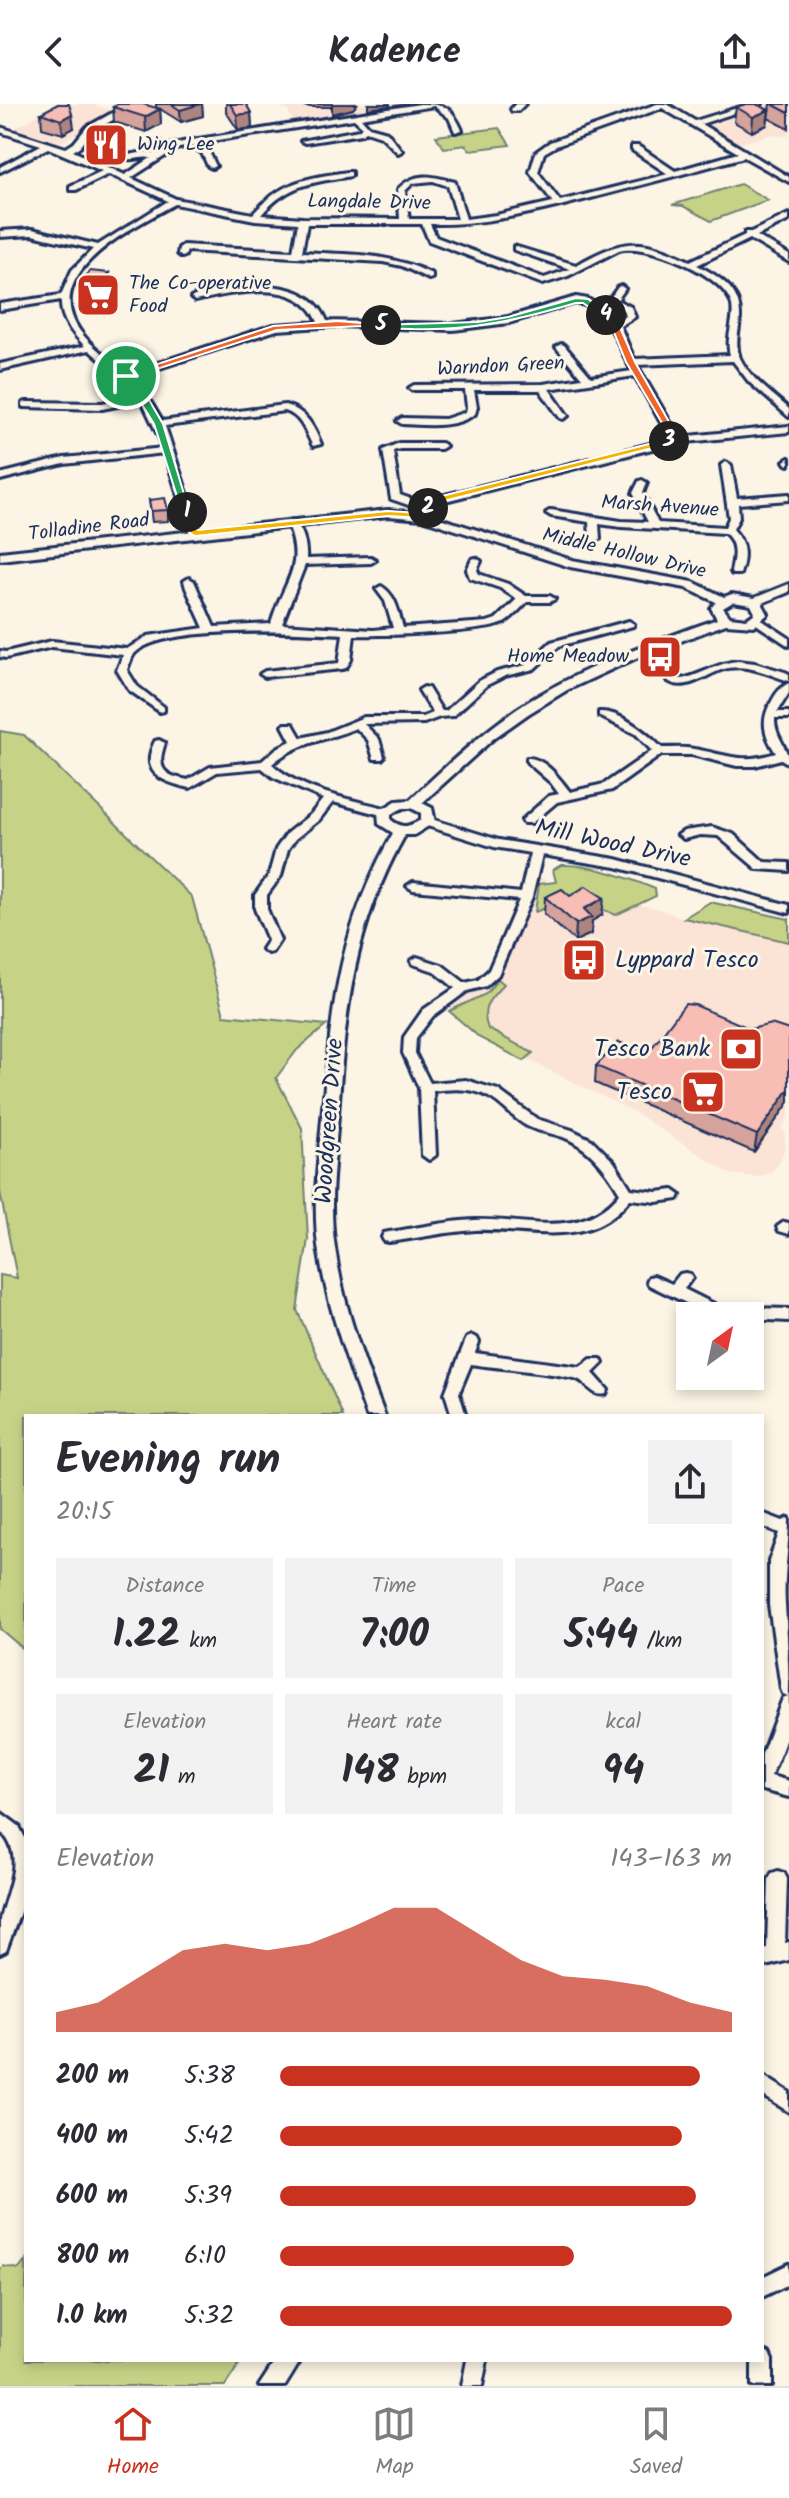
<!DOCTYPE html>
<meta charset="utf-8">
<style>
body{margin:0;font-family:Kalam,sans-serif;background:#f2f2f3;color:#2b2b33;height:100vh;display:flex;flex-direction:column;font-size:30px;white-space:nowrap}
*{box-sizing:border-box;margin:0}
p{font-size:26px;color:#7c7c81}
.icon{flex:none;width:44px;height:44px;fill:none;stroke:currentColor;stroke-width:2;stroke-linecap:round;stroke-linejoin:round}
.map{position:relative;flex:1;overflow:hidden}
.details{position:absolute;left:24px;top:1310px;width:740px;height:948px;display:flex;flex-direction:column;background:#fff;border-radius:0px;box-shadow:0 4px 12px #0003}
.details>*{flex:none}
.needle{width:52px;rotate:33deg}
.fabs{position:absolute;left:676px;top:1198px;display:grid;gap:16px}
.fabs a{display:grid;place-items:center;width:88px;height:88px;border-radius:0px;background:#fff;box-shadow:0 4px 12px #0003;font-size:40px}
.pin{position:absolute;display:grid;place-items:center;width:68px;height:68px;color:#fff;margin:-34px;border:4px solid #fff;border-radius:50%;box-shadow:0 2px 8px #0007}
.km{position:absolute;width:40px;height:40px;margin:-20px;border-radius:50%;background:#222;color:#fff;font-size:22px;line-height:40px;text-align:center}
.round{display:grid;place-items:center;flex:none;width:84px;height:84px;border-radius:0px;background:#f2f2f3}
.overview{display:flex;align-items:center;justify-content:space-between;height:136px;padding:0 32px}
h1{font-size:44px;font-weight:800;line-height:60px}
.metrics{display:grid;grid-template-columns:repeat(3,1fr);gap:12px;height:136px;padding:8px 32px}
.metrics div{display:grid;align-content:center;border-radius:0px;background:#f2f2f3;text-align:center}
.metrics b{font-size:40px;font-weight:800}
.metrics small{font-size:22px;font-weight:400}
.metrics p{font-size:22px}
.chart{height:224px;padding:16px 32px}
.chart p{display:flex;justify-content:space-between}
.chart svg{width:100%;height:144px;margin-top:8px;fill:#c8321e;opacity:.7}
ul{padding:0 32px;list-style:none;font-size:26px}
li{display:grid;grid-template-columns:128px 96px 1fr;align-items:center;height:60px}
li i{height:20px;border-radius:10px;background:#c8321e}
header{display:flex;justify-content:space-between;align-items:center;height:104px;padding:0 32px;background:#fff;font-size:36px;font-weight:800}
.tab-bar{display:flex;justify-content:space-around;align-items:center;height:112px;border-top:2px solid #e1e1e2;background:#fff;font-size:22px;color:#7c7c81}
.tab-bar a{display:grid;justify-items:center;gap:4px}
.tab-bar .selected{color:#c8321e}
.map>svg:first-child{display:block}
.built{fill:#fbe4d6}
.green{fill:#c6d387;stroke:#708172;stroke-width:2}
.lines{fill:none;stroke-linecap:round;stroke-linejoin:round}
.minor-casing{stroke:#1b2f5e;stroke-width:6}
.major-casing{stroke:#1b2f5e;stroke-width:6}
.minor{fill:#fcf5e5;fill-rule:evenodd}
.major{fill:#fcf5e5;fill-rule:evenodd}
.wall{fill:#d5a39b;stroke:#1b2f5e;stroke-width:2}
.shaded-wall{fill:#ae847e;stroke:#1b2f5e;stroke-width:2}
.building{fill:#f8bdb4;stroke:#1b2f5e;stroke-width:2}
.split-1{fill:#22a559;stroke:#fff;stroke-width:2}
.split-2{fill:#f5b400;stroke:#fff;stroke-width:2}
.split-3{fill:#f5b400;stroke:#fff;stroke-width:2}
.split-4{fill:#f0652b;stroke:#fff;stroke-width:2}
.split-5{fill:#22a559;stroke:#fff;stroke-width:2}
.split-6{fill:#f0652b;stroke:#fff;stroke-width:2}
.labels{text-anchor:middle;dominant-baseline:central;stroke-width:6;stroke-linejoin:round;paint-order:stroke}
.far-poi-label{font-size:20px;fill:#1b2f5e;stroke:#fcf5e5;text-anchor:start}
.far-street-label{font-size:20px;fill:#1b2f5e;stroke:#fcf5e5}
.street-label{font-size:24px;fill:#1b2f5e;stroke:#fcf5e5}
.poi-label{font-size:24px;fill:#1b2f5e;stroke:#fcf5e5;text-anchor:end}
</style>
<header><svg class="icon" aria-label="back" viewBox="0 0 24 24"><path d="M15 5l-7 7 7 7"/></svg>Kadence<svg class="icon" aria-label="share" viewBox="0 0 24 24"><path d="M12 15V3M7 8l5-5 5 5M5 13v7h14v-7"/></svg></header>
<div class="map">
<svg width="789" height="2282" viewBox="0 0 789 2282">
<rect width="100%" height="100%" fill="#fcf5e5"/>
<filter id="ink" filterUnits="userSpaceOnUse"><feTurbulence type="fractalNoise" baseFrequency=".0125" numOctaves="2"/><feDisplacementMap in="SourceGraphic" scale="16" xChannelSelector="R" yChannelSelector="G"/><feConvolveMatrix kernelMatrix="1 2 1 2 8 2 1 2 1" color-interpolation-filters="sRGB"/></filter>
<g filter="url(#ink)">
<!-- built -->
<g class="built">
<path d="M58,0H91L115,7L60,39L13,25Z"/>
<path d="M273,0H422L294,19L287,6Z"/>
<path d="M767,0H789V31L781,33L774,30L734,41L704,22Z"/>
<path d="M536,771L570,789L656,804L684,814L789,838V1012L781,1025L785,1027V1043L779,1060L771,1068L757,1073L730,1070L632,1007L516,950L444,901L479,886L496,873L506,846L527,811Z"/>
</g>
<!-- green -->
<g class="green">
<path d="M499,24L510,41L470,46L466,41L444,44L436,32Z"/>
<path d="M740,80L768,96L711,117L683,102L672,101Z"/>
<path d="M0,627L24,631L192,793L224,911L327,921L297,946L276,974L302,1024L308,1135L297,1206L343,1312H26V1547L0,1525V1171L17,1174L0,1088Z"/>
<path d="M561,761C592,760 627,773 655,785L656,792L616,811C587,797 565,795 535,808L539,780L556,778L553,766Z"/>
<path d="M710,798L789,815V838L684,814Z"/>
<path d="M498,875L504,880C489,895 480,904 488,925L533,949L524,957L480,934L449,907L486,890Z"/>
<path d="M26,2156V2256H242L225,2282H0V2166L3,2162L19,2165Z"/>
</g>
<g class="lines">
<!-- minor casing -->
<g class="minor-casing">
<g id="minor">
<path d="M420,0C445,0 451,2 462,26L455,28L449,14L434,2L361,14L369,23L387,28L402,47L398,49L381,32L366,27L362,30L305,39L301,37L359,26L362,22L354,15L199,39L208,46L216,62L212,64L208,62L202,49L191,41L176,45L131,74L176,95L253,110C282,77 306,74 348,68H351V72C312,79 289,79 261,111L303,114L400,115L398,85C416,67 432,72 455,78L466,115L496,111L553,98L530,68L536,48L550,38L657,0H667L695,17L750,0H762L701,20L789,73V78L744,53C684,70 625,85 564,101C520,112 476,121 430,120L436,133L544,174L570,165L514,146V142L576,161C625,134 640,133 690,157L745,131V128H751L789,110V116L757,132L789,151V158L750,135L697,161C724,175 745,189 739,223C737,234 736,244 740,254C750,275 773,290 789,305V313L749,278L733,257L637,261L679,333L789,322V328L676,339L441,398L427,414L423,415L418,412L423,406L391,395L383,346L399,339H441L446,342L441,345H400L393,347L400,391L428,401L433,394L670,335L635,272L549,285L568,312L563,315L560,314L540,286H474L477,303L475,310C454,325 426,321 402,320L397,317L402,314L445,315L466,308L467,303L465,286H411L409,284L414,281L543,280L582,274L556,243L561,240L564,241L591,273L632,267C617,242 611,203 576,199L509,219L453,226L338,222L277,226L132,273L146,290L162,317L285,301C306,307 313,321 321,340L313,342C305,327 302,313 285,307L165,322L200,429L199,431L190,429L165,349L64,360L0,376V370L64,354L164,344L142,297L102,305L23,303V299L26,298L102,299L138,292L125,277L89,246L0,266V260L85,242C72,229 60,215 61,196L0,206V200L61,191L72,166L93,145L32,131L0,133V127L32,125L98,141L168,97L109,70L76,86H70V82L102,67L48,44L0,68V63L41,41L0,28V23L66,44L74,39L87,23L125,2H131V6L93,27L80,43L73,47L125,71L151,54C143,52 136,56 128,55V51L145,48L157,50L170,41L192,36ZM662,4L738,49L675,67L638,42H632V46L668,70L560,97L538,68L544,49L556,42ZM433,77L448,82L458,115H409L405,87L413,79ZM175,100L255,116L298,119L293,147L183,141L179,144L178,150L182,153L185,152L187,147L383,158L402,162L429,175L432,174V170C387,148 351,151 302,148L307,120H422L429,137L543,180L568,172L619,146C647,138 725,171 732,201C735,218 725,234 730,251L634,255L620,222L635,213L631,203L617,196L625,185L621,182L618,183L608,197L624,207L626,212L616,217L609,208L588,195L576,193L508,213L453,220L327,217C310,176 257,179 221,186C210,188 199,189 191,194L195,197C231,189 300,172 318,218L273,221L127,269C111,255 92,244 80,227C38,168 134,123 175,100Z"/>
<path d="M516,0H525L518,7H512L511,5Z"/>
<path d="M789,354V361L786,360L784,357Z"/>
<path d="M726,358L731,361L737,394L789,390V396L738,400L739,414L733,425C746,439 746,453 740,470H732L731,468C734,453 737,440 725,429L621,423L599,420L600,435L595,438L590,435L589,418L551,412L546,409L551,406L621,417L648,418L633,389L639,377L642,376L647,379L643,389L658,419L725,423L729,414L721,361Z"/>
<path d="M292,416C303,423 307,442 306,455L371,453L376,456L371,459L305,461L282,520L373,526L393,524L385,497L376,485L381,482C396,491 398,507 403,524L487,518L496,515L517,495L500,484L470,474L467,466L472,455L476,454L481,457L477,466L479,470L508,480L526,492H550L555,495L550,498H527C520,505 512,514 504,519C486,529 378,532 354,531L351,556L346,564L342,565L265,573L260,570L265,567L339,559L343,530C302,528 163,520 135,549C131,553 129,561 127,566L137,582L164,603V607L160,608L129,586L117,566L123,551L52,543L6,554L0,553V547L6,548L52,537L127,545L148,532L204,524L186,484L184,477L189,474L194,477L214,523L271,520C282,478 307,465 287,419Z"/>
<path d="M757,513L789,534V542L753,518V514Z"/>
<path d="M629,517L634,520L633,522L559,542L534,565L505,572L487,581L453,612L440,613L424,619L364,620L379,635L384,653L382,655H374L368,636L356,624C325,637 297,638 272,660C302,688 350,695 389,705L391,708L385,712L333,698L319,716L295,735L288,745L281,772L267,791V805L280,836L272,848L268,849L262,845L268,836L255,805V791L269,771L276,745L287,729L311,710L323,695L273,673L262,664L217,668L190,684C162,678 139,669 155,637L159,636L165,639C156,664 163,672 188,676L210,663L262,657L277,644L291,637L283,622L285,620H293L301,634L327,628L364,613H423L433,609L419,586L424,583L428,584L442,607H446L479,577L497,568L526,561L551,538Z"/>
<path d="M738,557L755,559L785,568L789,570V577C767,570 745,558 721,566C704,572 685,588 668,577C674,573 678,576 686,574C705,569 717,559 738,557Z"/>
<path d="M789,579V589L777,608H789V614H775C774,633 789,643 789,660L781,655L755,662H737L692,651H661L612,686L557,698L532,719H524L522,716L549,692L559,690L551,679L527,658V654C544,653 560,675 570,688L604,680L652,647L636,630L599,612V608C621,607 647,629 662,644C673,644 684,643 694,645C729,651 740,660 776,649C764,631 760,616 772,597C776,589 781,583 789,579Z"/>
<path d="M428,714L499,736L616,755L789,801V809L616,763L542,751L532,793L498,871L486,882L467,887L433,912L416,934L415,949L430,979L466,976L498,986L537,1015L572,1026L592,1036L614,1058L631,1085L657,1088L673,1086L680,1091L678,1095L657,1098L630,1095C588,1147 532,1124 475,1126C446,1128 418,1134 389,1138L384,1137L382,1133L384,1129L389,1128C418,1124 446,1117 475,1116C528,1114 581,1137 620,1089C607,1066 589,1043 563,1033C552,1029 539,1028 527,1022C516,1016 508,1007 498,999C478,983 457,984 433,987L436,1051L429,1056L422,1051L419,984L403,949L404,933L423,906L455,884L434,867L413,860L411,857L417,853L442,861L465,879L478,876L489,866L519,796L413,786L407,782L413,778L521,789L530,749L494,743L424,721V715Z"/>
<path d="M712,723L733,730L764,758L789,759V767L757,765L718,732L700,731L684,735L678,731L684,727Z"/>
<path d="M784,1118L789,1119V1130L779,1127L777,1123Z"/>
<path d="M685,1169L690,1170L692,1174L684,1185L720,1203L789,1205V1217L750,1215V1212H713L649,1181L647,1177L649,1173L654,1172L672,1180L680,1170Z"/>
<path d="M472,1232L477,1234L479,1238L475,1249L580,1263L591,1255H601L603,1259L593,1269L608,1286L606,1290C591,1294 587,1276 574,1274C540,1267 505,1265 471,1260L459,1289L466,1312H452L445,1289L465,1238L467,1234Z"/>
<path d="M762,1409L783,1417L789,1414C789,1444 783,1472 785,1501C788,1540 789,1581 789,1620C787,1637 777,1656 771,1672L789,1677V1693L762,1686V1650L781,1599L783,1594L788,1592L783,1590L781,1585L769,1501V1457L779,1429L762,1422Z"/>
<path d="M0,1708L19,1722L26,1736V1792L6,1847L0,1850C0,1839 0,1827 0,1817C5,1788 28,1752 0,1727Z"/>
<path d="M778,1767L784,1769L787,1775L785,1839L789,1838V1856L762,1863V1845L767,1844L769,1775L772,1769Z"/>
<path d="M762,1971L789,1988V2008L762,1991Z"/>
<path d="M789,2160V2180L762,2193V2173Z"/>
<path d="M762,2246L769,2249L772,2256V2282H752V2256H762Z"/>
<path d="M467,2256H487L482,2282H462Z"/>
</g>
</g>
<!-- major casing -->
<g class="major-casing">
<g id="major">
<path d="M388,406L427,410L572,456L693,478L724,493L732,490L754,494L789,480V488L762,499L768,510L754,522L726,520L636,554L567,586L528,610L494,634L422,699L432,704L435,718L414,731H405C353,824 345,907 338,1011C335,1056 328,1099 335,1144C343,1202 364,1258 385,1312H367C348,1259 328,1205 319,1149C312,1104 318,1061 322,1015C332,905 337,828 393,729L379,720L378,708L396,697L410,696C444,664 478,632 517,605C578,564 649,540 717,515L711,504L716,498L686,484L570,463L422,415L388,412L0,456V448ZM733,498L751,501L755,509L747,515L730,513L723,504ZM403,704H411L421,709V716C408,723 403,725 391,716V710Z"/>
<path d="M276,2256H301L285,2282H259Z"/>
</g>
</g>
<!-- minor -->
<use href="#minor" class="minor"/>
<!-- major -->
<use href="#major" class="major"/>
</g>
<!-- wall -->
<g class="wall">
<path d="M58,0L74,24L63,30L42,24L41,9Z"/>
<path d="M156,0H202L203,12L181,18L160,5L161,20L146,28L114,18L113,3L159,5L156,3Z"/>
<path d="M226,0H246L251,9L252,24L238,26L226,8Z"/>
<path d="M300,0H357L353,5L332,10V3H307Z"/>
<path d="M770,0H789V25L768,14Z"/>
<path d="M736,3L769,6L767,21L752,28L734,18Z"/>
<path d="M109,169L111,191L104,201L80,198L78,182Z"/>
<path d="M149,396L168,406V417L152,418Z"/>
<path d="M570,792L602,811L592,817L591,830L575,837L544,810L545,793Z"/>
<path d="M751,925L789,926V998L754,1048L595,979L596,962Z"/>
</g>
<!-- shaded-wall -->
<g class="shaded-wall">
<path d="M200,0H202L203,12L181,18L180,6Z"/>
<path d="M332,0H357L353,5L332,10Z"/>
<path d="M368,0H390V2L368,5Z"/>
<path d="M160,5L161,20L146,28L145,13Z"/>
<path d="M769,6L767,21L752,28L753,13Z"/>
<path d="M251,9L252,24L238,26L237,11Z"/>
<path d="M72,10L74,24L63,30L61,16Z"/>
<path d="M109,169L111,191L104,201L103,185L104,175Z"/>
<path d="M604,794L602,811L592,817L591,830L575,837L576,820L584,805Z"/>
<path d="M789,985V998L754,1048L757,1031Z"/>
</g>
<!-- building -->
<g class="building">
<path d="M58,0H69L72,10L61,16L41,9Z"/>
<path d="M118,0H143L160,5L145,13L113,3Z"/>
<path d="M171,0H200L180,6Z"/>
<path d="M230,0H246L251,9L237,11Z"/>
<path d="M746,0H756L769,6L753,13L736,3Z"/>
<path d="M772,0H789V9Z"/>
<path d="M90,167L109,169L104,175L109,176L103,185L78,182Z"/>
<path d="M165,394L168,406L151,407L149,396Z"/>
<path d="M586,782L604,794L584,805L592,813L576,820L545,793L562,785L570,792Z"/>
<path d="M685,900L695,901L751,925L771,920L789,926V985L757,1031L596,962L619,938L647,950Z"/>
</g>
</g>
<!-- split-1 -->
<path class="split-1" d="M123,270H129L148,294L163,320L190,410L182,408L154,320Z"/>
<!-- split-2 -->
<path class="split-2" d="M428,401L432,404L423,414L388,412L195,432L190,429L182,408L190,406L198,426L388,407L420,409Z"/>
<!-- split-3 -->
<path class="split-3" d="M669,335L672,339L440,398L431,406L423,404L434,394Z"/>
<!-- split-4 -->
<path class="split-4" d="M606,208L619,221L635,258L680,337L669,340L664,337L671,334L626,258L611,221L602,211Z"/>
<!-- split-5 -->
<path class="split-5" d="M576,194L588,195L610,211L603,213L583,199H576C522,215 470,227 413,225C401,224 386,226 376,221L478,218L508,213Z"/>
<!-- split-6 -->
<path class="split-6" d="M338,217L385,221L277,226L129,274L121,272L273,222Z"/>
<!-- icons -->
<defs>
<g id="restaurant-square" transform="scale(2.3)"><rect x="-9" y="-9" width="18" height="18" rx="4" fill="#c8321e" stroke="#fcf5e5"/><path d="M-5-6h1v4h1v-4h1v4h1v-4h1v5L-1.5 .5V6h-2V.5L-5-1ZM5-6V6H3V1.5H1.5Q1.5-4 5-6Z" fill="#fff"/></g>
<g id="supermarket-square" transform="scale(2.3)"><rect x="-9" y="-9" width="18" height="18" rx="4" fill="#c8321e" stroke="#fcf5e5"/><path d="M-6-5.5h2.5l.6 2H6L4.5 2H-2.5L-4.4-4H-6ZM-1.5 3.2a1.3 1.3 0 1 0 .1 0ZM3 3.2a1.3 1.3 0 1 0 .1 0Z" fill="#fff"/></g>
<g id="bus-square" transform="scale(2.3)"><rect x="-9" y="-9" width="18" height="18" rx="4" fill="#c8321e" stroke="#fcf5e5"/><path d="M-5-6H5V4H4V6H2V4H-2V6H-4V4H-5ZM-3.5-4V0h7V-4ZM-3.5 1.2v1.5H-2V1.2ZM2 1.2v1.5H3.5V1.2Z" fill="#fff"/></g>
<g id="bank-square" transform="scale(2.3)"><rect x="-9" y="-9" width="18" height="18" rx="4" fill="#c8321e" stroke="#fcf5e5"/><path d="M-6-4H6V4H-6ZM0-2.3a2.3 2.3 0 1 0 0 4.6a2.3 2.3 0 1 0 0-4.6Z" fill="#fff"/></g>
</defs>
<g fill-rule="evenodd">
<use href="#restaurant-square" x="106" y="41"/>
<use href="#supermarket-square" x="98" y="191"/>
<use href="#bus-square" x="660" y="553"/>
<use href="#bus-square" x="584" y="856"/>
<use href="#bank-square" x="741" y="945"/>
<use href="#supermarket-square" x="703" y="988"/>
</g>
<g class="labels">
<!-- far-poi labels -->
<g class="far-poi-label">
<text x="137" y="41">Wing Lee</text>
<text x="129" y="180">The Co-operative<tspan x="129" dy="23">Food</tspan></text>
<text x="629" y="553" text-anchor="end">Home Meadow</text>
</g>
<!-- far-street labels -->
<g class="far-street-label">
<text transform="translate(369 99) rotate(1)">Langdale Drive</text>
<text transform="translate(501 263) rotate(-3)">Warndon Green</text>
<text transform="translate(660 403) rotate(4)">Marsh Avenue</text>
<text transform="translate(89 424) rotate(-7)">Tolladine Road</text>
<text transform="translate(624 450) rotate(13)">Middle Hollow Drive</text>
</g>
<!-- street labels -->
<g class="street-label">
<text transform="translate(613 740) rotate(12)">Mill Wood Drive</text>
<text transform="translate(330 1017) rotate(-86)">Woodgreen Drive</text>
</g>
<!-- poi labels -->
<g class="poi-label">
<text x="615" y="856" text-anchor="start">Lyppard Tesco</text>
<text x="710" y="945">Tesco Bank</text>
<text x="672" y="988">Tesco</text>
</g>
</g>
</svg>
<div class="fabs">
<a><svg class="needle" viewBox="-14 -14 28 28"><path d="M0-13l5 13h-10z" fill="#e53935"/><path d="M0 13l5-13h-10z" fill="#7c7c81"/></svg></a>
</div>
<div class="pin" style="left:126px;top:272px;background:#1e9e55"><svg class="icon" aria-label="arrive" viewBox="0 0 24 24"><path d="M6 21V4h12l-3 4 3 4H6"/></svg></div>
<b class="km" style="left:187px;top:408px">1</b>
<b class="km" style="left:428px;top:404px">2</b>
<b class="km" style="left:669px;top:337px">3</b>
<b class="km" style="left:606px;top:211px">4</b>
<b class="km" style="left:381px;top:221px">5</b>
<section class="details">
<div class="overview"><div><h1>Evening run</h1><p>20:15</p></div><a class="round"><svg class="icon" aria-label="share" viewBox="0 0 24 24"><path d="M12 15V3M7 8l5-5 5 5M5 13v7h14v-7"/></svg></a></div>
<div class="metrics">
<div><p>Distance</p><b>1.22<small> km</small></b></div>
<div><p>Time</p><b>7:00</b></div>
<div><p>Pace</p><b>5:44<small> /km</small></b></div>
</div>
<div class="metrics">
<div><p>Elevation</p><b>21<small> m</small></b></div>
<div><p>Heart rate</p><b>148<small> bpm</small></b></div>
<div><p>kcal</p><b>94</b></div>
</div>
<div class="chart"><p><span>Elevation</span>143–163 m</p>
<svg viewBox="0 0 160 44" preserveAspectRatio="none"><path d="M0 44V38L10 35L20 27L30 19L40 17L50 19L60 17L70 12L80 6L90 6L100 14L110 22L120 27L130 28L140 30L150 35L160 38V44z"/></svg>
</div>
<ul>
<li><b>200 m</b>5:38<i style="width:93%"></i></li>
<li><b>400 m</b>5:42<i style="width:89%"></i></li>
<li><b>600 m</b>5:39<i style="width:92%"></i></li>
<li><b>800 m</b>6:10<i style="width:65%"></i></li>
<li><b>1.0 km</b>5:32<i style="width:100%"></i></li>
</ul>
</section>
</div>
<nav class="tab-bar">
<a class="selected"><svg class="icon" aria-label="home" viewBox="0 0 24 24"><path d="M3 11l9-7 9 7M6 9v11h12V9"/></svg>Home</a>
<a><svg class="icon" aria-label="map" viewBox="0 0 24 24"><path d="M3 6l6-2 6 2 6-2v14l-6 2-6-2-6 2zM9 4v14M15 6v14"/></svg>Map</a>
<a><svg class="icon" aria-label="saved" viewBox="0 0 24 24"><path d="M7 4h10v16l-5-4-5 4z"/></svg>Saved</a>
</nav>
